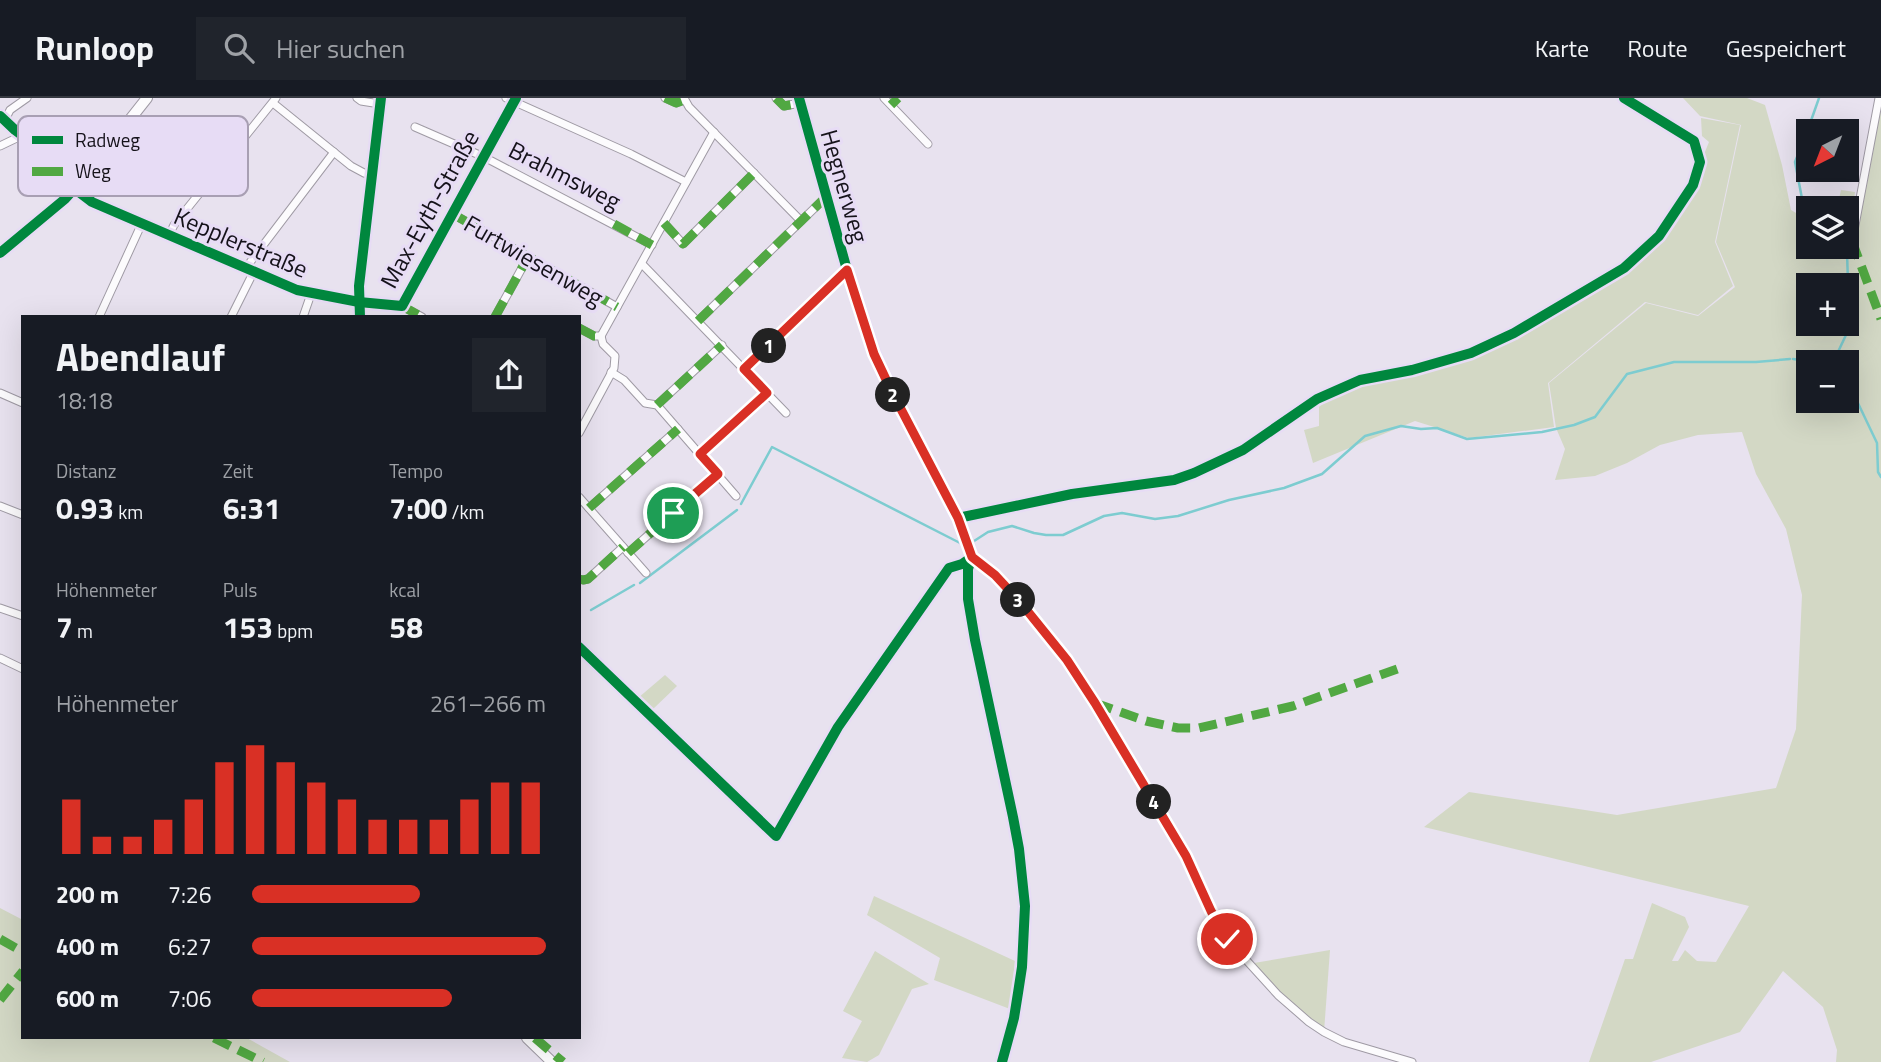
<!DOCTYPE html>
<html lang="de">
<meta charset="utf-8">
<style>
body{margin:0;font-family:"Titillium Web",sans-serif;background:#20242c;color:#f1f3f6;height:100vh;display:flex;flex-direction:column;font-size:26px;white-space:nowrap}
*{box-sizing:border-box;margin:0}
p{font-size:23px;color:#9ea1a6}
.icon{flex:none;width:38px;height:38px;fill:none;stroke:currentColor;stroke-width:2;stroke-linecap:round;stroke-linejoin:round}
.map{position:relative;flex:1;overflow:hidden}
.details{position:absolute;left:21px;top:217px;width:560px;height:724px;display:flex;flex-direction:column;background:#171b24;border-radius:0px;box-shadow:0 7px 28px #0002}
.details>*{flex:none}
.needle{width:46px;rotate:222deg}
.tools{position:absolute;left:1796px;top:21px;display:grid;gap:14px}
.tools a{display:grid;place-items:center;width:63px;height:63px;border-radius:0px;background:#171b24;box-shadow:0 7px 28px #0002;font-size:35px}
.pin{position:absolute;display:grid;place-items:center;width:60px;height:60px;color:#fff;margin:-30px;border:4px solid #fff;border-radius:50%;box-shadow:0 2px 7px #0007}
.km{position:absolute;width:35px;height:35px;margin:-18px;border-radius:50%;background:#222;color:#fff;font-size:19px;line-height:35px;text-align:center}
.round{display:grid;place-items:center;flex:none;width:74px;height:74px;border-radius:0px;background:#20242c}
.head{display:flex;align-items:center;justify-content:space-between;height:119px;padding:0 35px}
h1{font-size:38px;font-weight:700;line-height:52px}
.figures{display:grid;grid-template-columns:repeat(3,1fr);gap:10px;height:119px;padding:7px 35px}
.figures div{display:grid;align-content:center}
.figures b{font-size:30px;font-weight:700}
.figures small{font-size:19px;font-weight:400}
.figures p{font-size:19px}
.chart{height:196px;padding:14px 35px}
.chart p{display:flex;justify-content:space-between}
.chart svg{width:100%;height:126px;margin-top:7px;stroke:#d93025;stroke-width:6}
ul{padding:0 35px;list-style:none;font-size:23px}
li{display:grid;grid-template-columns:112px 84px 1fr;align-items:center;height:52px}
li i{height:18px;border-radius:9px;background:#d93025}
header{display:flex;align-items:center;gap:42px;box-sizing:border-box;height:98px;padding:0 35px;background:#171b24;border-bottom:2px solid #363941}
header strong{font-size:33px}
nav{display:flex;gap:38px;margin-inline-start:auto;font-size:24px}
.search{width:490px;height:63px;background:#20242c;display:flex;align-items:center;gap:18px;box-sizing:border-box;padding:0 24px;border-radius:0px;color:#9ea1a6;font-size:26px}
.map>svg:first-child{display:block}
.green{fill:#d3d8c5;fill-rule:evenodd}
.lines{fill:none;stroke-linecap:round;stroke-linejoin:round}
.stream{stroke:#7dccd0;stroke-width:2.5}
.street-casing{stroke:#9f9aa4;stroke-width:9}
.secondary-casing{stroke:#9f9aa4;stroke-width:12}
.street{stroke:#fcfbfd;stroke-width:7}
.secondary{stroke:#fcfbfd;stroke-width:10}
.quiet{stroke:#51a842;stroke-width:9;stroke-dasharray:18 9;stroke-linecap:butt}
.cycleway-casing{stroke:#e7dcf5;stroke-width:15}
.cycleway{stroke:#00873e;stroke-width:10}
.route-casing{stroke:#fff;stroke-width:14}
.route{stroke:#d93025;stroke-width:9}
.labels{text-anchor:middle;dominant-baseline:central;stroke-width:6;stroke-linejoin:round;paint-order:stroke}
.street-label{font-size:24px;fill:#15121a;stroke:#e7dcf5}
.key{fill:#e7dcf5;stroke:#a89fb3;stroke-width:2}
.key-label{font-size:19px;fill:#15121a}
</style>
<header>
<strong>Runloop</strong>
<div class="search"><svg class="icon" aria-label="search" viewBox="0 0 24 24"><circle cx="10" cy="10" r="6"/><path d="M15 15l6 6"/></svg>Hier suchen</div>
<nav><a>Karte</a><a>Route</a><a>Gespeichert</a></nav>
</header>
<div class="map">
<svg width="1881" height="964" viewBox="0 0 1881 964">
<rect width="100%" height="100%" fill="#e8e2ef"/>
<!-- green -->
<g class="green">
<path d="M1683,0H1747L1765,7L1782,67L1791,112L1808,122V149H1846V145L1853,149L1873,54L1877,0H1881V964H1836L1837,952L1823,909L1783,873L1740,934L1651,964H1589L1625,861H1633L1652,805L1685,819L1689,829L1672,863H1678L1685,852L1697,863L1716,864L1749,808L1424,729L1469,694L1617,717L1776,690L1796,631L1802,497L1786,431L1756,376L1742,334L1698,337L1660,347L1627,365L1595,378L1555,382L1565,351L1556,330L1549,285L1646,205L1698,218L1735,189L1716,144L1741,27L1700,18ZM1808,187H1846V226H1808ZM1808,264H1846V303H1808Z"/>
<path d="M1701,20L1740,27L1715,144L1733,188L1698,217L1645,204L1548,285L1554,329L1469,340L1415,323L1313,365L1304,332L1319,328V302L1361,285L1430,269L1472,256L1516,237L1624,174L1659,141L1682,110L1709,44L1702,38Z"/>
<path d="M1841,92L1855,94L1851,123L1846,122V110H1837Z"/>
<path d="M665,577L677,588L652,612L638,600Z"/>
<path d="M874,798L1015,863L1010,911L934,882L940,860L867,817Z"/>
<path d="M0,810L23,822V940H247L290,964H0Z"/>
<path d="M1330,852L1324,934L1248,866Z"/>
<path d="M875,853L929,886L912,891L879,957L867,964L842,960L862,923L843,913Z"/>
</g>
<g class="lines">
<!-- stream -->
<g class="stream">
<path d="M1808,115L1804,111L1795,64L1807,34L1819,0"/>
<path d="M1846,222L1848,184L1847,155L1850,146"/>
<path d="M1793,261L1813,264"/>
<path d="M1840,264L1837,256L1846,237V226"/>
<path d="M1846,280L1877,345L1878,374L1881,379"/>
<path d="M741,406L772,349L962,446"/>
<path d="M971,445L988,434L1012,428L1034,435L1046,437H1063L1104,418L1122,415L1155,421L1178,418L1229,402L1284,390L1322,376L1365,338L1401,328L1421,331L1437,330L1467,341L1542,334L1574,327L1595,319L1627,276L1674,264H1756L1790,261"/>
<path d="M640,485L737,412"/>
<path d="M591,512L634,487"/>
<path d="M1018,847V833"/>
<path d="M1013,908L1018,855"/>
<path d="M998,964L1011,917"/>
</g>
<!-- street casing -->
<g class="street-casing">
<g id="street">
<path d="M27,0L10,12L7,18L8,24L15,32L82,82"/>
<path d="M357,0L361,3L380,6"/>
<path d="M506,0L631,56L686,84"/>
<path d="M665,0L676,5L684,2"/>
<path d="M684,0L689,9L801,123"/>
<path d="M776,0L784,8L800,5"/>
<path d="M799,0L847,172L874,255L891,292L958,420L972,459L995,477L1021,505L1067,562L1095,605L1186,758L1211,813L1227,841L1278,897L1309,924L1324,934L1344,944L1412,964"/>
<path d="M884,0L928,46"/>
<path d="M273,5L351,68L364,75L373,77"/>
<path d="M415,29L484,59L652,147"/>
<path d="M0,48L23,37"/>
<path d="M75,91L92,104L297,192L359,204L402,208L516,0"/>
<path d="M451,115L617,209"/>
<path d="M664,125L683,146L754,75"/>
<path d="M169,137L174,127L276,0"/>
<path d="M1852,143L1879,0"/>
<path d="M642,166L786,315"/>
<path d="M245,171L334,54"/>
<path d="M402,208L422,219"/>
<path d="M99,219L142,125"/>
<path d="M231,219L253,175"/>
<path d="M303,219L311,196"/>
<path d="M495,219L528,159"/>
<path d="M698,223L827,98"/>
<path d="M579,230L594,238H601"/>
<path d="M601,238L714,34"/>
<path d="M744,271L847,172"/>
<path d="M611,274L624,282L645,305L657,307L736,398"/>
<path d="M0,295L23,305"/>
<path d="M657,307L722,247"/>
<path d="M579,335L614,270L615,258L603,246L601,238"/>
<path d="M700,356L767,295"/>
<path d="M579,399L646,475"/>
<path d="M0,408L23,417"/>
<path d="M589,410L678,331"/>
<path d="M958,420L1072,396L1174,382L1194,375L1243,352"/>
<path d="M628,455L717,376"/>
<path d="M579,481L583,482L588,481L623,449"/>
<path d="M0,510L23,518"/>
<path d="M0,560L23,571"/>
</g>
</g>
<!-- secondary casing -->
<g class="secondary-casing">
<g id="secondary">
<path d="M0,155L75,91L147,0"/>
<path d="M360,219L359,188L381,0"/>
<path d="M527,940L552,964"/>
</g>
</g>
<!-- street -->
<use href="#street" class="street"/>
<!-- secondary -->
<use href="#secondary" class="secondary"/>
<!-- quiet -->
<g class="quiet">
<path d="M665,0L676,5L684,2"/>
<path d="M776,0L784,8L800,5"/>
<path d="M891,7L898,0"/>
<path d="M451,115L617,209"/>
<path d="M664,125L683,146L754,75"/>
<path d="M614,126L652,147"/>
<path d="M1852,143L1881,221"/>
<path d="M402,208L422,219"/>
<path d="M495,219L528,159"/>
<path d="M698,223L827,98"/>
<path d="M579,230L594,238H601"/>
<path d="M744,271L847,172"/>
<path d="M657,307L722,247"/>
<path d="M700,356L767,295"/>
<path d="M589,410L678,331"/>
<path d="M628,455L717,376"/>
<path d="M579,481L583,482L588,481L623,449"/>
<path d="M1095,605L1146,623L1178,630H1199L1293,608L1403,569"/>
<path d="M0,841L23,854"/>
<path d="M0,902L23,873"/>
<path d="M214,940L263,964"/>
<path d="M535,940L563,964"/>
</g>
<!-- cycleway casing -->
<g class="cycleway-casing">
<g id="cycleway">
<path d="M799,0L847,172L874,255L891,292L958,420L972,459L968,471V501L975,542L1013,719L1019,751L1025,808L1022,869L1018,895L1014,920L1002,964"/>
<path d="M0,18L15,32L82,82L65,101L0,155"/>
<path d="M75,91L92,104L297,192L359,204L402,208L516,0"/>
<path d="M360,219L359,188L381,0"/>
<path d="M958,420L1072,396L1174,382L1194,375L1243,352L1317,301L1360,282L1412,272L1471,255L1514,235L1624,170L1659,138L1693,87L1700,64L1694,43L1624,0"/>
<path d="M579,549L776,738L838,629L949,470L962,466L972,459"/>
</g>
</g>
<!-- cycleway -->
<use href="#cycleway" class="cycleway"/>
</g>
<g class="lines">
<!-- route casing -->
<g class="route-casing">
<path id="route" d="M673,415L718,376L700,356L767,295L744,271L847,172L874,256L891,292L958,420L972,459L995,477L1021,505L1067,562L1095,605L1186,758L1211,813L1227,841"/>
</g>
<!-- route -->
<use href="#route" class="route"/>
</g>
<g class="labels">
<!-- street labels -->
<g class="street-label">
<text transform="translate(565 77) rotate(27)">Brahmsweg</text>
<text transform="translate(845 88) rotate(74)">Hegnerweg</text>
<text transform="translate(429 111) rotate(-61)">Max-Eyth-Straße</text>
<text transform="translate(241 144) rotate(23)">Kepplerstraße</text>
<text transform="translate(534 162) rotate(30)">Furtwiesenweg</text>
</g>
</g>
<!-- legend -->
<rect x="18" y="18" width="230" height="80" rx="10" class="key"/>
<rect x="32" y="38" width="31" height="8" fill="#00873e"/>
<rect x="32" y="69" width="31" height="9" fill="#51a842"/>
<g class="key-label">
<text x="75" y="49">Radweg</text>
<text x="75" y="80">Weg</text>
</g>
</svg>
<div class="tools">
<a><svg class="needle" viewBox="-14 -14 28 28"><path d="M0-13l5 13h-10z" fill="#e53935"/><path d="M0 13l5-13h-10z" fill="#9ea1a6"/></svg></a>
<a><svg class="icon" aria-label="layers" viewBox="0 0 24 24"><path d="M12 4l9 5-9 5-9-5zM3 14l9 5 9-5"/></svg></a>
<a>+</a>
<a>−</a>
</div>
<div class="pin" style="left:673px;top:415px;background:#1e9e55"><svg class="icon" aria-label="arrive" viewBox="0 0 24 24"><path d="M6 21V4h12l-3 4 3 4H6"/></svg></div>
<div class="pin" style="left:1227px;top:841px;background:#d93025"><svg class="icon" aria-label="check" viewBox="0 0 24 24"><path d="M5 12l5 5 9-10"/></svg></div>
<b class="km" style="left:769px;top:248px">1</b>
<b class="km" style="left:893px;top:297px">2</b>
<b class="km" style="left:1018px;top:502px">3</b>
<b class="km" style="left:1154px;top:704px">4</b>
<section class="details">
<div class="head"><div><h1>Abendlauf</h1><p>18:18</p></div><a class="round"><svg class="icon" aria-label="share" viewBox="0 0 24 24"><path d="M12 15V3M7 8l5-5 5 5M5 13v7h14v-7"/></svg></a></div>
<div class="figures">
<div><p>Distanz</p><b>0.93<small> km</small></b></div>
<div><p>Zeit</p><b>6:31</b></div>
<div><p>Tempo</p><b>7:00<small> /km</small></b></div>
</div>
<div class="figures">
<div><p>Höhenmeter</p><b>7<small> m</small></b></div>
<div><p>Puls</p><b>153<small> bpm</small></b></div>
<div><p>kcal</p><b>58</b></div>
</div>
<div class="chart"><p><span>Höhenmeter</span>261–266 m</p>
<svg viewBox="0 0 160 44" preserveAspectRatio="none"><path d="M5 44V25M15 44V38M25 44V38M35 44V32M45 44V25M55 44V12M65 44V6M75 44V12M85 44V19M95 44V25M105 44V32M115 44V32M125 44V32M135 44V25M145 44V19M155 44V19"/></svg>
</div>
<ul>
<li><b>200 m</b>7:26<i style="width:57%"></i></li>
<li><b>400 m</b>6:27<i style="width:100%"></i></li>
<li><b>600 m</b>7:06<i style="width:68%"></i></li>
</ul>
</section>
</div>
